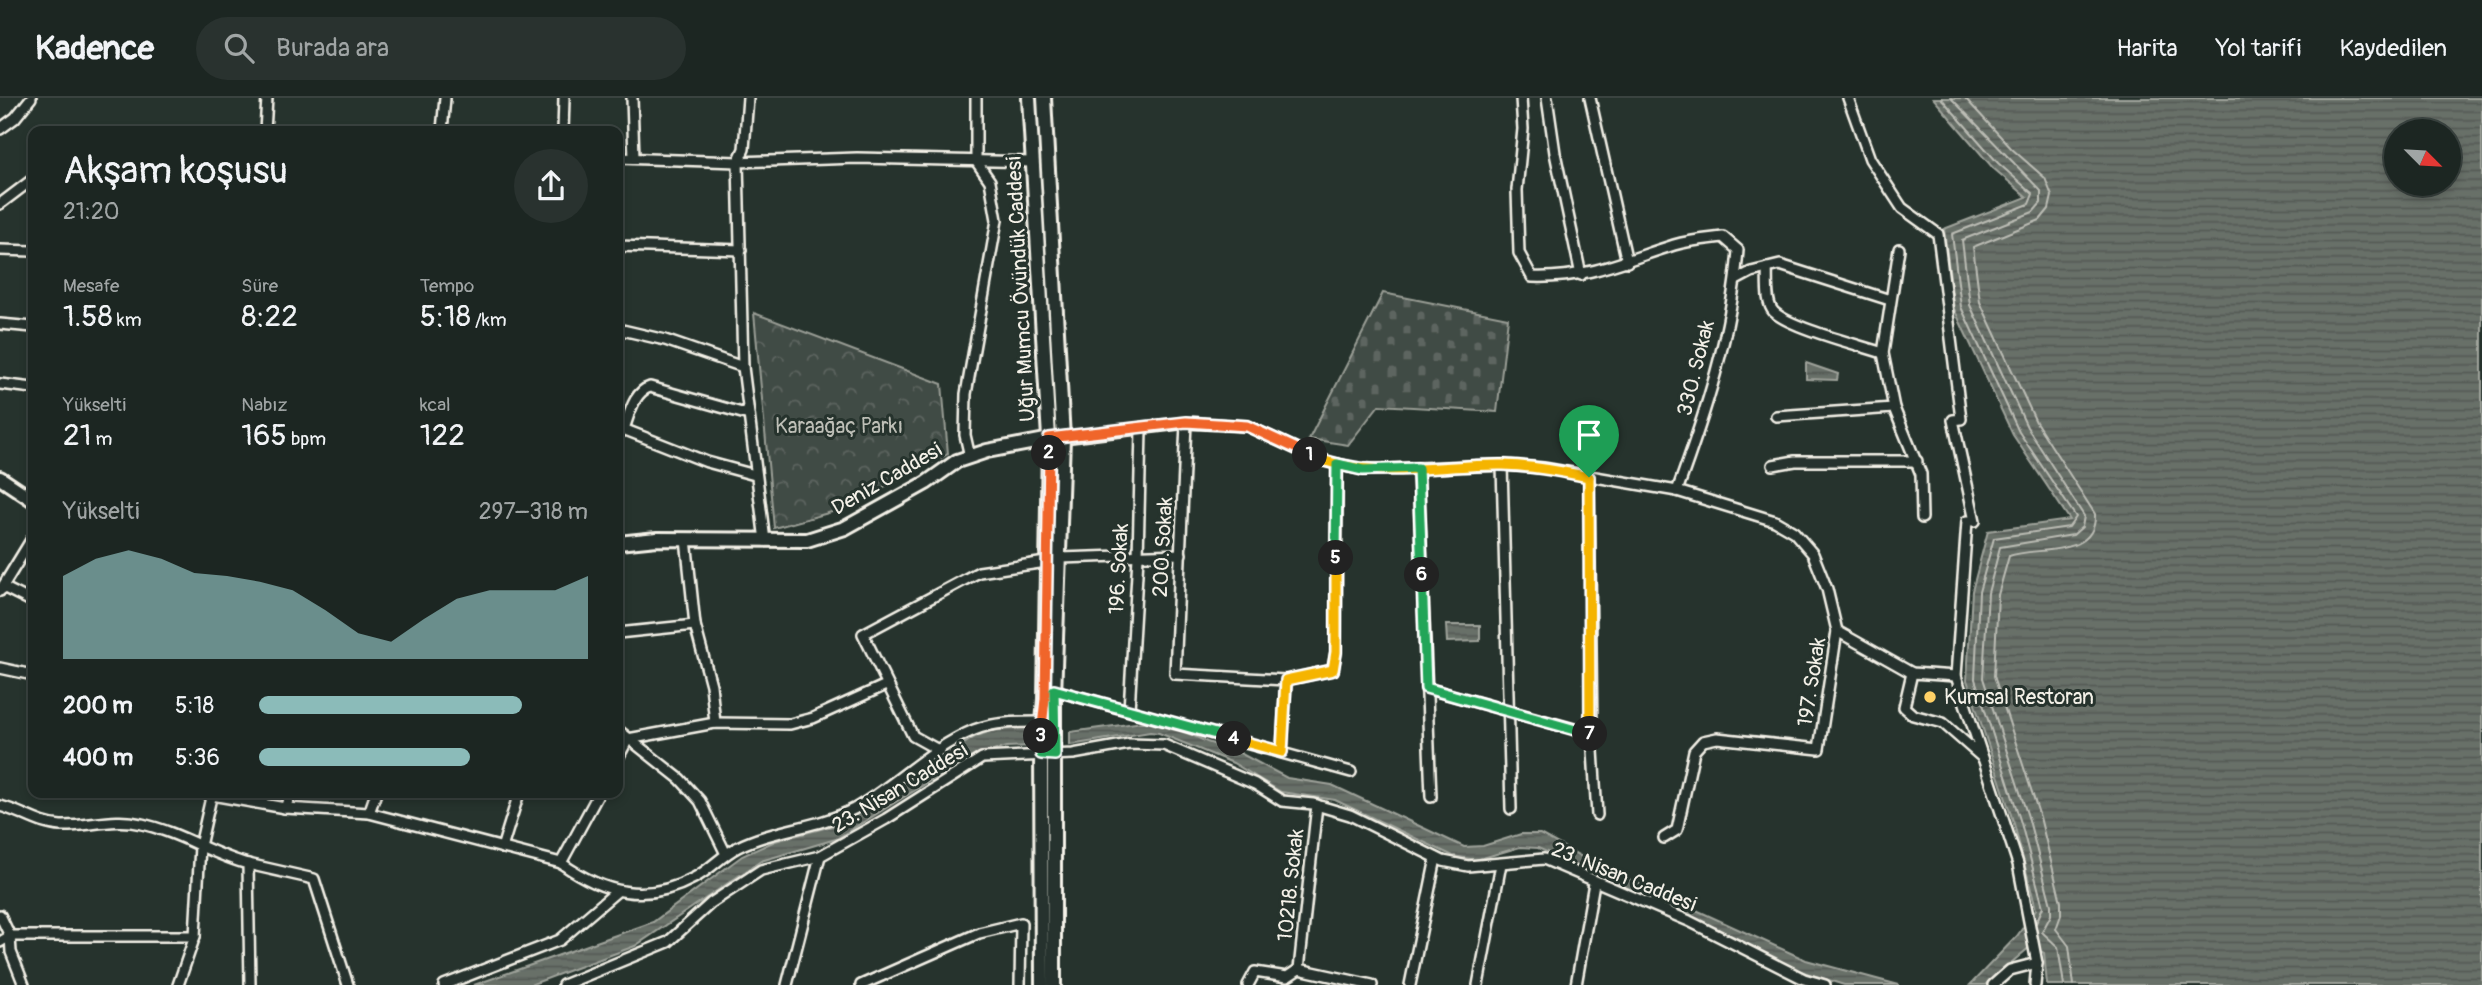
<!DOCTYPE html>
<html lang="tr">
<meta charset="utf-8">
<style>
body{margin:0;font-family:Pangolin,sans-serif;background:#29322f;color:#f1f3f6;height:100vh;display:flex;flex-direction:column;font-size:26px;white-space:nowrap}
*{box-sizing:border-box;margin:0}
p{font-size:23px;color:#a0a5a5}
.icon{flex:none;width:38px;height:38px;fill:none;stroke:currentColor;stroke-width:2;stroke-linecap:round;stroke-linejoin:round}
.map{position:relative;flex:1;overflow:hidden}
.drawer{position:absolute;left:28px;top:28px;width:595px;height:672px;display:flex;flex-direction:column;background:#1c2622;border-radius:14px;box-shadow:0 4px 10px #0003,0 0 0 2px #3a4340}
.drawer>*{flex:none}
.needle{width:46px;rotate:114deg}
.fabs{position:absolute;left:2384px;top:21px;display:grid;gap:14px}
.fabs a{display:grid;place-items:center;width:77px;height:77px;border-radius:50%;background:#1c2622;box-shadow:0 4px 10px #0003,0 0 0 2px #3a4340;font-size:35px}
.pin{position:absolute;display:grid;place-items:center;width:60px;height:60px;color:#fff;margin:-72px -30px;border-radius:50% 50% 50% 0;rotate:-45deg;box-shadow:0 0 7px #0007}
.pin .icon{rotate:45deg}
.km{position:absolute;width:35px;height:35px;margin:-18px;border-radius:50%;background:#222;color:#fff;font-size:19px;line-height:35px;text-align:center}
.round{display:grid;place-items:center;flex:none;width:74px;height:74px;border-radius:37px;background:#29322f}
.overview{display:flex;align-items:center;justify-content:space-between;height:119px;padding:0 35px}
h1{font-size:38px;font-weight:600;line-height:52px}
.stats{display:grid;grid-template-columns:repeat(3,1fr);gap:10px;height:119px;padding:7px 35px}
.stats div{display:grid;align-content:center}
.stats b{font-size:30px;font-weight:600}
.stats small{font-size:19px;font-weight:400}
.stats p{font-size:19px}
.chart{height:196px;padding:14px 35px}
.chart p{display:flex;justify-content:space-between}
.chart svg{width:100%;height:126px;margin-top:7px;fill:#8bbbb9;opacity:.7}
ul{padding:0 35px;list-style:none;font-size:23px}
li{display:grid;grid-template-columns:112px 84px 1fr;align-items:center;height:52px}
li i{height:18px;border-radius:9px;background:#8bbbb9}
header{display:flex;align-items:center;gap:42px;box-sizing:border-box;height:98px;padding:0 35px;background:#1c2622;border-bottom:2px solid #3a4340}
header strong{font-size:33px}
nav{display:flex;gap:38px;margin-inline-start:auto;font-size:24px}
.search{width:490px;height:63px;background:#29322f;display:flex;align-items:center;gap:18px;box-sizing:border-box;padding:0 24px;border-radius:38px;color:#a0a5a5;font-size:26px}
.map>svg:first-child{display:block}
.forest{fill:url(#forest-crowns);stroke:#9a9e96;stroke-width:2}
.cemetery{fill:url(#cemetery-stones);stroke:#9a9e96;stroke-width:2}
.water{fill:url(#water-rules);stroke:#9fa39b;stroke-width:2;fill-rule:evenodd}
.lines{fill:none;stroke-linecap:round;stroke-linejoin:round}
.shore{stroke:#bcbdb5;stroke-width:2}
.street-casing{stroke:#f4f1e8;stroke-width:14}
.secondary-casing{stroke:#f4f1e8;stroke-width:18}
.street{stroke:#26332d;stroke-width:9}
.secondary{stroke:#26332d;stroke-width:12}
.split-1-casing{stroke:#fff;stroke-width:14}
.split-2-casing{stroke:#fff;stroke-width:14}
.split-3-casing{stroke:#fff;stroke-width:14}
.split-4-casing{stroke:#fff;stroke-width:14}
.split-5-casing{stroke:#fff;stroke-width:14}
.split-6-casing{stroke:#fff;stroke-width:14}
.split-7-casing{stroke:#fff;stroke-width:14}
.split-8-casing{stroke:#fff;stroke-width:14}
.split-1{stroke:#f5b400;stroke-width:9}
.split-2{stroke:#f0652b;stroke-width:9}
.split-3{stroke:#f0652b;stroke-width:9}
.split-4{stroke:#22a559;stroke-width:9}
.split-5{stroke:#f5b400;stroke-width:9}
.split-6{stroke:#22a559;stroke-width:9}
.split-7{stroke:#22a559;stroke-width:9}
.split-8{stroke:#f5b400;stroke-width:9}
.poi-dot{fill:#ffd166;stroke:#26332d;stroke-width:2.5}
.labels{text-anchor:middle;dominant-baseline:central;stroke-width:6;stroke-linejoin:round;paint-order:stroke}
.street-label{font-size:21px;fill:#f4f1e8;stroke:#26332d}
.park-label{font-size:21px;fill:#bebfb7;stroke:#26332d}
.poi-label{font-size:21px;fill:#f4f1e8;stroke:#26332d;text-anchor:start}
</style>
<header>
<strong>Kadence</strong>
<div class="search"><svg class="icon" aria-label="search" viewBox="0 0 24 24"><circle cx="10" cy="10" r="6"/><path d="M15 15l6 6"/></svg>Burada ara</div>
<nav><a>Harita</a><a>Yol tarifi</a><a>Kaydedilen</a></nav>
</header>
<div class="map">
<svg width="2482" height="887" viewBox="0 0 2482 887">
<defs>
<pattern id="forest-crowns" width="20" height="18" patternUnits="userSpaceOnUse" patternTransform="scale(1.75)"><rect width="20" height="18" fill="#414b45"/><path d="M2 6a3 3 0 1 1 6 0M12 15a3 3 0 1 1 6 0" fill="none" stroke="#5d6560"/></pattern>
<pattern id="cemetery-stones" width="16" height="16" patternUnits="userSpaceOnUse" patternTransform="scale(1.75)"><rect width="16" height="16" fill="#414b45"/><path d="M2 7V4a2 2 0 0 1 4 0v3zM10 15v-3a2 2 0 0 1 4 0v3z" fill="#5d6560"/></pattern>
<pattern id="water-rules" width="6" height="5" patternUnits="userSpaceOnUse" patternTransform="scale(1.75)"><rect width="6" height="5" fill="#676f68"/><path d="M0 2.5h6" fill="none" stroke="#565a55"/></pattern>
</defs>
<rect width="100%" height="100%" fill="#26332d"/>
<filter id="ink" filterUnits="userSpaceOnUse"><feTurbulence type="fractalNoise" baseFrequency=".0143" numOctaves="2"/><feDisplacementMap in="SourceGraphic" scale="14" xChannelSelector="R" yChannelSelector="G"/><feConvolveMatrix kernelMatrix="1 2 1 2 8 2 1 2 1" color-interpolation-filters="sRGB"/></filter>
<g filter="url(#ink)">
<!-- forest -->
<path class="forest" d="M754,215L942,286L948,356L839,412L774,430Z"/>
<!-- cemetery -->
<path class="cemetery" d="M1383,195L1508,220L1497,314L1379,307L1348,347L1309,341Z"/>
<!-- water -->
<g class="water">
<path d="M1933,0H2482V887H2047L2044,855L2031,848L1985,887H1970L2017,838L2036,811L2014,726L1967,582L1972,493L1988,433L2070,422L2013,337L1954,211L1944,131L2027,99L1993,70ZM2396,33H2448V86H2396Z"/>
<path d="M1806,265L1838,276L1837,282L1806,281Z"/>
<path d="M1446,527H1480V543L1447,544Z"/>
<path d="M1150,623L1170,627L1207,644L1238,654L1287,680L1332,687L1464,749L1483,748L1521,736H1540L1591,764L1806,862L1899,887H1844L1797,872L1733,839L1538,750L1520,749L1476,762L1453,758L1335,702L1281,694L1233,665L1159,635L1150,634L1070,647V634Z"/>
<path d="M1037,628L1035,648L1006,649L964,662L836,741L761,763L635,848L530,887H474L653,824L742,758L775,743L832,728L975,639L990,633Z"/>
</g>
<g class="lines">
<!-- shore -->
<g class="shore">
<path d="M1941,0L1998,65L2033,96L2029,106L1952,136L1961,209L2019,334L2076,419L2069,429L1994,440L1979,494L1975,581L2021,725L2043,809L2036,825"/>
<path d="M1951,0L2041,93V105L2033,114L1962,142L1970,207L2027,329L2084,418L2082,429L2073,437L2000,449L1988,495L1983,580L2029,722L2051,807V817L2042,834L2058,849L2064,887"/>
<path d="M1965,0L2012,51L2045,80L2052,98L2049,111L2040,122L1973,149L1980,204L2036,324L2095,416C2097,461 2036,448 2009,458L1998,497L1994,578L2040,719L2061,804V817L2056,831L2069,848L2074,887"/>
</g>
<!-- street casing -->
<g class="street-casing">
<g id="street">
<path d="M632,0L634,60"/>
<path d="M748,0L744,51L738,64L743,269L765,443"/>
<path d="M1521,0L1523,31L1517,92L1519,155L1532,179C1587,181 1623,163 1674,147C1690,142 1707,141 1723,139L1738,152C1732,234 1705,316 1677,393"/>
<path d="M1547,0L1555,55L1581,177"/>
<path d="M1590,0L1627,164"/>
<path d="M1848,0L1870,61L1902,110L1938,136L1961,321L1953,322L1975,423H1967L1956,578L2018,766L2037,865L2035,887"/>
<path d="M0,31L15,20L31,0"/>
<path d="M265,33L267,0"/>
<path d="M442,33L445,0"/>
<path d="M563,33L564,0"/>
<path d="M618,60L738,64L857,60L1033,64"/>
<path d="M0,106L33,81"/>
<path d="M618,148L741,152"/>
<path d="M1899,151L1883,255L1894,310L1921,376L1922,420"/>
<path d="M0,152L33,153"/>
<path d="M1767,170C1768,182 1765,205 1774,214C1791,230 1859,247 1883,255"/>
<path d="M1736,182L1751,174L1780,167L1890,202"/>
<path d="M0,226L33,229"/>
<path d="M618,231L665,242L743,269"/>
<path d="M0,286L33,290"/>
<path d="M1776,318L1894,310"/>
<path d="M1186,325L1175,576L1286,582L1333,572L1336,554L1337,366"/>
<path d="M618,329L707,364L755,377"/>
<path d="M623,333C629,319 633,294 650,289L749,317"/>
<path d="M1063,340L1186,325L1247,328L1320,362L1363,372L1502,367L1543,370L1677,393L1775,423L1794,434L1813,456L1827,491L1837,533L1819,651L1717,640L1703,643L1694,653L1677,732L1664,740"/>
<path d="M970,359L965,337L966,296L997,122L990,83L976,63V0"/>
<path d="M1502,367L1511,711"/>
<path d="M1773,367L1795,363H1917"/>
<path d="M1418,370L1431,699"/>
<path d="M1589,379L1592,636L1597,717"/>
<path d="M686,441L695,527L711,587L715,625"/>
<path d="M1060,460L1181,456"/>
<path d="M3,489L33,504"/>
<path d="M0,493L33,439"/>
<path d="M1837,533L1912,575L1956,578"/>
<path d="M618,535L695,527"/>
<path d="M0,570L33,577"/>
<path d="M1912,575L1904,609L1913,617L1943,625L1983,660"/>
<path d="M1426,590L1592,636"/>
<path d="M1054,592L1351,674"/>
<path d="M1129,612L1138,459L1141,332"/>
<path d="M618,632L680,681L700,703L726,756"/>
<path d="M940,653L913,638L863,536L979,474L1046,464"/>
<path d="M1282,654L1286,582"/>
<path d="M618,660L628,641L715,625L790,626L813,620L886,587"/>
<path d="M212,697L285,710L369,715L561,765C603,795 646,806 694,780C710,772 722,757 738,749C774,731 817,730 854,711C895,688 930,650 974,632C996,623 1024,624 1048,624"/>
<path d="M0,708C21,713 39,727 61,728C88,729 114,719 142,726C179,734 211,756 248,766L250,887"/>
<path d="M285,710L291,695"/>
<path d="M369,715L376,695"/>
<path d="M502,750L519,695"/>
<path d="M561,765L599,695"/>
<path d="M248,766L314,781L348,887"/>
<path d="M0,817L10,838H195L200,748L212,695"/>
<path d="M0,844L10,838L11,854L24,887"/>
<path d="M1299,871L1317,707"/>
<path d="M178,887L195,838"/>
<path d="M444,887L560,842L616,794"/>
<path d="M563,887L668,844L711,805L761,772L820,758L886,721L982,660L1073,656L1129,646L1164,647L1255,686L1282,703L1313,706L1350,717L1443,763L1468,768L1544,761L1689,823L1804,881L1825,887"/>
<path d="M787,887L820,758"/>
<path d="M861,887L979,835L1021,825L1020,887"/>
<path d="M1248,887L1255,874L1287,879L1299,871L1372,887"/>
<path d="M1410,887L1436,760"/>
<path d="M1478,887L1501,766"/>
<path d="M1576,887L1594,785"/>
<path d="M1993,887L2010,872L2037,865"/>
</g>
</g>
<!-- secondary casing -->
<g class="secondary-casing">
<g id="secondary">
<path d="M1029,0L1049,340L1045,601L1041,648L1042,887"/>
<path d="M1044,0L1063,340L1054,598V887"/>
<path d="M0,380L33,402"/>
<path d="M618,445L657,441L807,442L845,430L926,385L957,363L987,353L1056,340"/>
</g>
</g>
<!-- street -->
<use href="#street" class="street"/>
<!-- secondary -->
<use href="#secondary" class="secondary"/>
</g>
</g>
<g class="lines" filter="url(#ink)">
<!-- split-1 casing -->
<g class="split-1-casing">
<path id="split-1" d="M1310,357C1370,384 1440,366 1503,367C1533,368 1561,373 1589,379"/>
</g>
<!-- split-2 casing -->
<g class="split-2-casing">
<path id="split-2" d="M1049,355V340L1186,324L1217,326L1247,328L1310,357"/>
</g>
<!-- split-3 casing -->
<g class="split-3-casing">
<path id="split-3" d="M1041,638L1045,601L1049,355"/>
</g>
<!-- split-4 casing -->
<g class="split-4-casing">
<path id="split-4" d="M1041,638V656L1055,657L1054,592L1234,641"/>
</g>
<!-- split-5 casing -->
<g class="split-5-casing">
<path id="split-5" d="M1234,641L1282,654L1286,582L1333,572L1336,554V460"/>
</g>
<!-- split-6 casing -->
<g class="split-6-casing">
<path id="split-6" d="M1336,460L1337,366L1363,372L1418,370L1422,477"/>
</g>
<!-- split-7 casing -->
<g class="split-7-casing">
<path id="split-7" d="M1422,477L1426,590L1590,636"/>
</g>
<!-- split-8 casing -->
<g class="split-8-casing">
<path id="split-8" d="M1589,379L1590,636"/>
</g>
<!-- split-1 -->
<use href="#split-1" class="split-1"/>
<!-- split-2 -->
<use href="#split-2" class="split-2"/>
<!-- split-3 -->
<use href="#split-3" class="split-3"/>
<!-- split-4 -->
<use href="#split-4" class="split-4"/>
<!-- split-5 -->
<use href="#split-5" class="split-5"/>
<!-- split-6 -->
<use href="#split-6" class="split-6"/>
<!-- split-7 -->
<use href="#split-7" class="split-7"/>
<!-- split-8 -->
<use href="#split-8" class="split-8"/>
</g>
<!-- markers -->
<circle class="poi-dot" cx="1930" cy="599" r="7"/>
<g class="labels">
<!-- street labels -->
<g class="street-label">
<text transform="translate(1021 191) rotate(-93)">Uğur Mumcu Övündük Caddesi</text>
<text transform="translate(1696 270) rotate(-76)">330. Sokak</text>
<text transform="translate(887 381) rotate(-30)">Deniz Caddesi</text>
<text transform="translate(1163 449) rotate(-87)">200. Sokak</text>
<text transform="translate(1119 471) rotate(-87)">196. Sokak</text>
<text transform="translate(1812 584) rotate(-81)">197. Sokak</text>
<text transform="translate(900 690) rotate(-31)">23. Nisan Caddesi</text>
<text transform="translate(1624 779) rotate(22)">23. Nisan Caddesi</text>
<text transform="translate(1291 787) rotate(-84)">10218. Sokak</text>
</g>
<!-- park labels -->
<g class="park-label">
<text x="839" y="328">Karaağaç Parkı</text>
</g>
<!-- poi labels -->
<g class="poi-label">
<text x="1944" y="599">Kumsal Restoran</text>
</g>
</g>
</svg>
<div class="fabs">
<a><svg class="needle" viewBox="-14 -14 28 28"><path d="M0-13l5 13h-10z" fill="#e53935"/><path d="M0 13l5-13h-10z" fill="#a0a5a5"/></svg></a>
</div>
<div class="pin" style="left:1589px;top:379px;background:#1e9e55"><svg class="icon" aria-label="arrive" viewBox="0 0 24 24"><path d="M6 21V4h12l-3 4 3 4H6"/></svg></div>
<b class="km" style="left:1310px;top:357px">1</b>
<b class="km" style="left:1049px;top:355px">2</b>
<b class="km" style="left:1041px;top:638px">3</b>
<b class="km" style="left:1234px;top:641px">4</b>
<b class="km" style="left:1336px;top:460px">5</b>
<b class="km" style="left:1422px;top:477px">6</b>
<b class="km" style="left:1590px;top:636px">7</b>
<section class="drawer">
<div class="overview"><div><h1>Akşam koşusu</h1><p>21:20</p></div><a class="round"><svg class="icon" aria-label="share" viewBox="0 0 24 24"><path d="M12 15V3M7 8l5-5 5 5M5 13v7h14v-7"/></svg></a></div>
<div class="stats">
<div><p>Mesafe</p><b>1.58<small> km</small></b></div>
<div><p>Süre</p><b>8:22</b></div>
<div><p>Tempo</p><b>5:18<small> /km</small></b></div>
</div>
<div class="stats">
<div><p>Yükselti</p><b>21<small> m</small></b></div>
<div><p>Nabız</p><b>165<small> bpm</small></b></div>
<div><p>kcal</p><b>122</b></div>
</div>
<div class="chart"><p><span>Yükselti</span>297–318 m</p>
<svg viewBox="0 0 160 44" preserveAspectRatio="none"><path d="M0 44V15L10 9L20 6L30 9L40 14L50 15L60 17L70 20L80 27L90 35L100 38L110 30L120 23L130 20L140 20L150 20L160 15V44z"/></svg>
</div>
<ul>
<li><b>200 m</b>5:18<i style="width:80%"></i></li>
<li><b>400 m</b>5:36<i style="width:64%"></i></li>
</ul>
</section>
</div>
